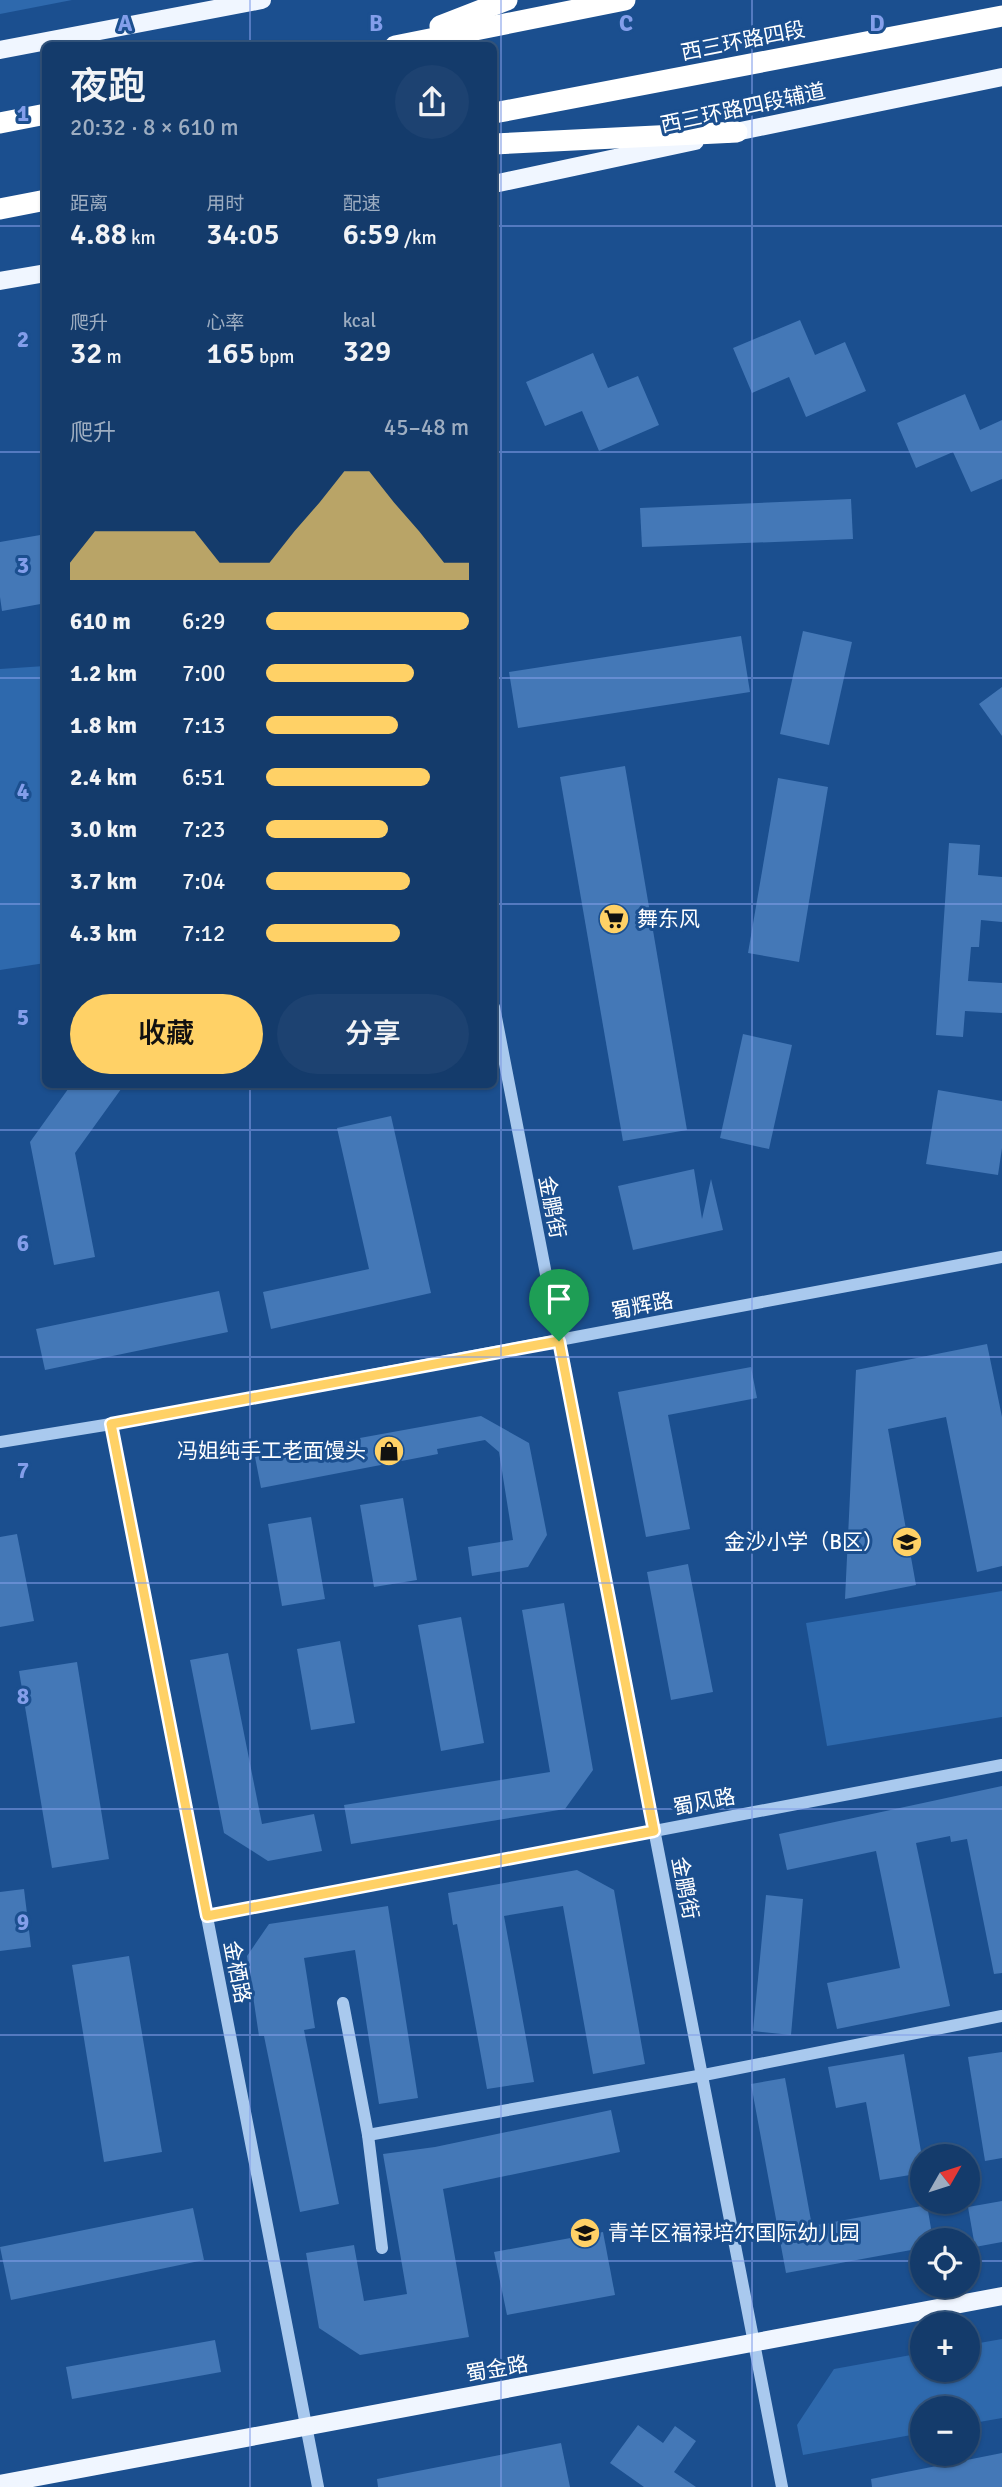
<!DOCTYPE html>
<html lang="zh">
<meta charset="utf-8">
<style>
body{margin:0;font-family:Signika,"Noto Sans SC",sans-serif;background:#1d4271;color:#f1f3f6;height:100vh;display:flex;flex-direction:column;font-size:26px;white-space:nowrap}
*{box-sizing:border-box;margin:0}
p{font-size:23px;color:#9dadc1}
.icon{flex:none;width:38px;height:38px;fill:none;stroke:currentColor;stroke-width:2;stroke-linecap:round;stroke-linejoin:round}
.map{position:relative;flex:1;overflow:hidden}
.drawer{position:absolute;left:42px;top:42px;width:455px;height:1046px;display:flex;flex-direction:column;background:#143b6b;border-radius:10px;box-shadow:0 2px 5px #0004,0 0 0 2px #33557e}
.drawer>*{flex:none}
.needle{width:46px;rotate:51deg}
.fabs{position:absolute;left:910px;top:2144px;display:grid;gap:14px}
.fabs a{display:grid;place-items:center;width:70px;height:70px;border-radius:50%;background:#143b6b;box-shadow:0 2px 5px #0004,0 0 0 2px #33557e;font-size:35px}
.pin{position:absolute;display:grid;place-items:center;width:60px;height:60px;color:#fff;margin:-72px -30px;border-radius:50% 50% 50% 0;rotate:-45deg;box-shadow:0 0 7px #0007}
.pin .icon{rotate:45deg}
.round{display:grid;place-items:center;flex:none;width:74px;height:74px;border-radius:37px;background:#1d4271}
.overview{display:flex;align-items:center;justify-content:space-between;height:119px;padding:0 28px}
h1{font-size:38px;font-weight:600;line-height:52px}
.stats{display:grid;grid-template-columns:repeat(3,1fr);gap:10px;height:119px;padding:7px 28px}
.stats div{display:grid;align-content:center}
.stats b{font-size:30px;font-weight:600}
.stats small{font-size:19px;font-weight:400}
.stats p{font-size:19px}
.chart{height:196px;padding:14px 28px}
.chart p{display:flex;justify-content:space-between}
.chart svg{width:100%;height:126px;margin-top:7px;fill:#ffd166;opacity:.7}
.cta{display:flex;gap:14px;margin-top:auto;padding:14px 28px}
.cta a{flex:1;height:80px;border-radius:42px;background:#ffd166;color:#111;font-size:28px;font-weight:600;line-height:80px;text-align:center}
.cta a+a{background:#1d4271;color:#f1f3f6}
ul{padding:0 28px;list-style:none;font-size:23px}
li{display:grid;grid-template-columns:112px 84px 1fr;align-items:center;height:52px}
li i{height:18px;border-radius:9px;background:#ffd166}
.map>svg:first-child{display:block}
.green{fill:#2e69ad}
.building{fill:#4478b7}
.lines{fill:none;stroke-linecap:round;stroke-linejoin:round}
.minor{stroke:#a9c9ee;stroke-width:12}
.major{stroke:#f0f6ff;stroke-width:18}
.highway{stroke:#fff;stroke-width:21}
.route-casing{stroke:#fff;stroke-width:14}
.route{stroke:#ffd166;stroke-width:9}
.grid{fill:none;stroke:#839eea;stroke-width:2;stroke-opacity:0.55}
.labels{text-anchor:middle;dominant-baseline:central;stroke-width:6;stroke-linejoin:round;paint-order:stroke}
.street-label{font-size:21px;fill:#fff;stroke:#1b4f8f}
.poi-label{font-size:21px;fill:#fff;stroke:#1b4f8f;text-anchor:start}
.grid-label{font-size:23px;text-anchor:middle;font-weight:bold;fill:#839eea;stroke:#1b4f8f;stroke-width:6;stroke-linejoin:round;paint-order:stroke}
</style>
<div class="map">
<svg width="1002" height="2487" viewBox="0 0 1002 2487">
<rect width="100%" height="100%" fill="#1b4f8f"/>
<!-- green -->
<g class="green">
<path d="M0,0H72L0,14Z"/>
<path d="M45,666V963L0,970V669Z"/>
<path d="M1002,1591V1717L827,1746L806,1623Z"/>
<path d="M1002,2339V2418L968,2424V2408H922V2433L803,2455L797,2425L834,2369L922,2353V2370H968V2345Z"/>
</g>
<!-- building -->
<g class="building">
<path d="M800,320L815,355L845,342L866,391L806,417L789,377L752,393L733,348Z"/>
<path d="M593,353L608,388L638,376L659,425L599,451L582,411L545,426L526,382Z"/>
<path d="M965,394L980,430L1002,420V479L971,492L953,452L916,468L897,423Z"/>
<path d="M851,499L853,539L642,547L640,508Z"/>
<path d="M46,534V603L2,611L0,597V542Z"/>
<path d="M803,631L852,642L829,745L780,734Z"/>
<path d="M741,636L750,692L518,728L509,672Z"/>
<path d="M1002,687V736L979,704Z"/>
<path d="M625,766L687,1130L623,1141L560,777Z"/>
<path d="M778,778L828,787L799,962L748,953Z"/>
<path d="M949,843L980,845L978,875L1002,877V922L981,920L979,947H971L968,981L1002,983V1013L965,1011L963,1037L936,1035Z"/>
<path d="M743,1034L792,1045L769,1149L720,1138Z"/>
<path d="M71,1085H124L75,1153L95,1257L54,1265L30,1142Z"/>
<path d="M938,1090L1002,1101V1148L998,1175L926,1164Z"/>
<path d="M391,1116L431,1293L271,1329L263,1292L369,1269L337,1128Z"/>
<path d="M694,1169L702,1219L711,1179L723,1230L633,1250L618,1186Z"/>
<path d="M219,1291L228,1332L45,1370L36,1329Z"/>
<path d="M987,1344L1002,1417V1566L977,1572L946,1417L888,1429L916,1585L845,1599L856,1370Z"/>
<path d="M751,1367L757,1398L668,1415L690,1529L646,1537L618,1392Z"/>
<path d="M481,1416L529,1443L547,1535L528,1567L472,1576L468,1547L513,1540L499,1452L485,1440L437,1449L438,1454L261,1488L255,1457Z"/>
<path d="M403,1498L417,1580L374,1587L360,1505Z"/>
<path d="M311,1517L325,1599L282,1606L268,1524Z"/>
<path d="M17,1534L34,1621L0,1627V1537Z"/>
<path d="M688,1564L713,1692L671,1700L647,1572Z"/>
<path d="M564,1603L593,1770L565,1809L351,1844L344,1805L550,1772L522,1610Z"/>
<path d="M461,1617L484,1743L441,1751L418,1625Z"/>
<path d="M340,1641L355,1723L311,1730L297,1649Z"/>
<path d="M228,1653L262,1824L314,1814L322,1851L268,1861L224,1833L190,1660Z"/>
<path d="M77,1662L109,1859L52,1868L19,1671Z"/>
<path d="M1002,1786V1973L994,1974L967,1839L951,1842L950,1836L916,1843L950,2006L837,2029L827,1983L900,1968L876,1851L787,1870L779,1834Z"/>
<path d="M577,1870L614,1890L645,2064L593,2074L563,1906L504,1916L534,2082L487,2089L457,1924L453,1925L448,1893Z"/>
<path d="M24,1889L31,1947L0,1951V1892Z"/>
<path d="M766,1895L803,1899L791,2035L753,2031Z"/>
<path d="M388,1906L418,2098L379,2104L355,1950L304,1958L315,2028L304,2030L339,2204L300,2212L264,2036H259L247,1956L269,1924Z"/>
<path d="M129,1956L162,2152L104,2162L72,1965Z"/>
<path d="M1002,2052V2158L985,2161L968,2057Z"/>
<path d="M904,2054L922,2157V2173L880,2180L866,2102L836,2108L828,2067Z"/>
<path d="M785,2078L812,2226L927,2205L933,2240H922V2248L786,2273L751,2084Z"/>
<path d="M611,2110L620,2152L443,2189L469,2337L360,2355L319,2328L306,2253L354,2245L364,2301L407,2294L383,2154L435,2147Z"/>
<path d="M1002,2201V2242L975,2247L968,2207Z"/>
<path d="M193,2208L204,2260L11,2300L0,2247Z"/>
<path d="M603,2232L615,2295L507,2315L494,2252Z"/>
<path d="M215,2340L221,2372L72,2399L66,2367Z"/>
<path d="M638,2425L663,2443L675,2426L696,2441L674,2472L696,2487H644L610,2463Z"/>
<path d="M561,2443L570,2487H378L377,2479Z"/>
<path d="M1002,2453V2487H872L871,2479Z"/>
</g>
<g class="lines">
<!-- minor -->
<g class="minor">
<path d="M494,1007L782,2487"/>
<path d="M111,1424L318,2487"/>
<path d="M0,1442L111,1424L1002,1257"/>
<path d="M207,1916L1002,1765"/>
<path d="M343,2003L368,2135L382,2248"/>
<path d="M368,2135L709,2074L1002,2016"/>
</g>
<!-- major -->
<g class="major">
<path d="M0,50L262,0"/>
<path d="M726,134L1002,77"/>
<path d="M494,184L695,141"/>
<path d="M0,281L46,273"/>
<path d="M0,2484L1002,2296"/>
</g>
<!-- highway -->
<g class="highway">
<path d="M440,26L507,0"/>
<path d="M395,46L625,0"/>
<path d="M494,113L1002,16"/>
<path d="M0,123L46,114"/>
<path d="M494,144L737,132"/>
<path d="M0,209L46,200"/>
</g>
</g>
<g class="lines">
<!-- route casing -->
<g class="route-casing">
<path id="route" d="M559,1341L654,1831L207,1916L111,1424Z"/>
</g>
<!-- route -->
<use href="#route" class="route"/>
</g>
<!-- grid -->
<path class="grid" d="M250,0V46M501,0V2487M752,0V2487M0,226H46M494,226H1002M0,452H46M494,452H1002M0,678H46M494,678H1002M0,904H46M494,904H1002M250,1085V2487M0,1130H1002M0,1357H1002M0,1583H1002M0,1809H1002M0,2035H1002M0,2261H922M968,2261H1002"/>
<!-- icons -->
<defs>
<g id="supermarket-disc" transform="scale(1.575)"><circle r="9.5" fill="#ffd166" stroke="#1b4f8f"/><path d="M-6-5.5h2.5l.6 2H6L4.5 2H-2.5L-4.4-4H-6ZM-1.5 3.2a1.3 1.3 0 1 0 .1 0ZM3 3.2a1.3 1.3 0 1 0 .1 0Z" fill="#111"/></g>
<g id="shop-disc" transform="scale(1.575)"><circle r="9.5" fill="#ffd166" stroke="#1b4f8f"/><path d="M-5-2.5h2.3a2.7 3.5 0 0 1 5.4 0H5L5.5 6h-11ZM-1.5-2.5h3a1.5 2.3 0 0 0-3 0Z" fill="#111"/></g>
<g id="school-disc" transform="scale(1.575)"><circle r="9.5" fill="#ffd166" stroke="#1b4f8f"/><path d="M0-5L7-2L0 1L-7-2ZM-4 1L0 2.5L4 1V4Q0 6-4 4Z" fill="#111"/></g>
</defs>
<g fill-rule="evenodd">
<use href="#supermarket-disc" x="614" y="919"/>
<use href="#shop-disc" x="389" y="1451"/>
<use href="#school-disc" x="907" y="1542"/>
<use href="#school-disc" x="585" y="2233"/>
</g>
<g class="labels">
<!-- street labels -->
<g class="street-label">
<text transform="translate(743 41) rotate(-11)">西三环路四段</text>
<text transform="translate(743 108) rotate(-12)">西三环路四段辅道</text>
<text transform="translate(552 1207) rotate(79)">金鹏街</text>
<text transform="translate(642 1306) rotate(-11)">蜀辉路</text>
<text transform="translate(704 1802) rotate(-11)">蜀风路</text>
<text transform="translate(685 1888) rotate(79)">金鹏街</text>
<text transform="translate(237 1972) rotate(79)">金栖路</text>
<text transform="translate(497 2369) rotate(-10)">蜀金路</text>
</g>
<!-- poi labels -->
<g class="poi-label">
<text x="637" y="919">舞东风</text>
<text x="366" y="1451" text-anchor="end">冯姐纯手工老面馒头</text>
<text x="884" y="1542" text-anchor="end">金沙小学（B区）</text>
<text x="608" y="2233">青羊区福禄培尔国际幼儿园</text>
</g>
</g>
<g class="grid-label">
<text x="125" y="31">A</text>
<text x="376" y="31">B</text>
<text x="626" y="31">C</text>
<text x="877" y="31">D</text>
<text x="23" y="121">1</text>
<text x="23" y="347">2</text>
<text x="23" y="573">3</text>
<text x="23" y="799">4</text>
<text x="23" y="1025">5</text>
<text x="23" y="1251">6</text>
<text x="23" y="1478">7</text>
<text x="23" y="1704">8</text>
<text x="23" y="1930">9</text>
</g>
</svg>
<div class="fabs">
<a><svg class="needle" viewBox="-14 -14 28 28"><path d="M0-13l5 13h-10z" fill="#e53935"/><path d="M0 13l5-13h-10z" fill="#9dadc1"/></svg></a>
<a><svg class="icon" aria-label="locate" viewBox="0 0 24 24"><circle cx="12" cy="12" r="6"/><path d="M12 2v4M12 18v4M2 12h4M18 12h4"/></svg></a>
<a>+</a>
<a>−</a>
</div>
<div class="pin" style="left:559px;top:1341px;background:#1e9e55"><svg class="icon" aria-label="arrive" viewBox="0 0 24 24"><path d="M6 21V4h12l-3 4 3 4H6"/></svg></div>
<section class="drawer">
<div class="overview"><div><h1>夜跑</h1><p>20:32 · 8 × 610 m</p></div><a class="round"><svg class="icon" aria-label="share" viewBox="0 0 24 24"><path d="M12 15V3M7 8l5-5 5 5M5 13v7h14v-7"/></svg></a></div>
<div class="stats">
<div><p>距离</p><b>4.88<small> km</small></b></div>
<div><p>用时</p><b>34:05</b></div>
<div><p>配速</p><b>6:59<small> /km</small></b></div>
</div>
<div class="stats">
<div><p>爬升</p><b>32<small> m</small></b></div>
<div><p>心率</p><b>165<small> bpm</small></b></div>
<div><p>kcal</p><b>329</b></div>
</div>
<div class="chart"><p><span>爬升</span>45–48 m</p>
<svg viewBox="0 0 160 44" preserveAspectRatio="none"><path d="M0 44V38L10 27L20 27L30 27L40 27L50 27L60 38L70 38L80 38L90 27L100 17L110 6L120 6L130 17L140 27L150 38L160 38V44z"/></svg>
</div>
<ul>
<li><b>610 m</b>6:29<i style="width:100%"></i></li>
<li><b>1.2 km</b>7:00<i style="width:73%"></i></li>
<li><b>1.8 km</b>7:13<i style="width:65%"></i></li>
<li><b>2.4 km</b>6:51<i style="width:81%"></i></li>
<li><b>3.0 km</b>7:23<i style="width:60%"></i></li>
<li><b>3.7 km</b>7:04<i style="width:71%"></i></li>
<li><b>4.3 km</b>7:12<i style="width:66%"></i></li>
</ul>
<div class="cta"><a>收藏</a><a>分享</a></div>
</section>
</div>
